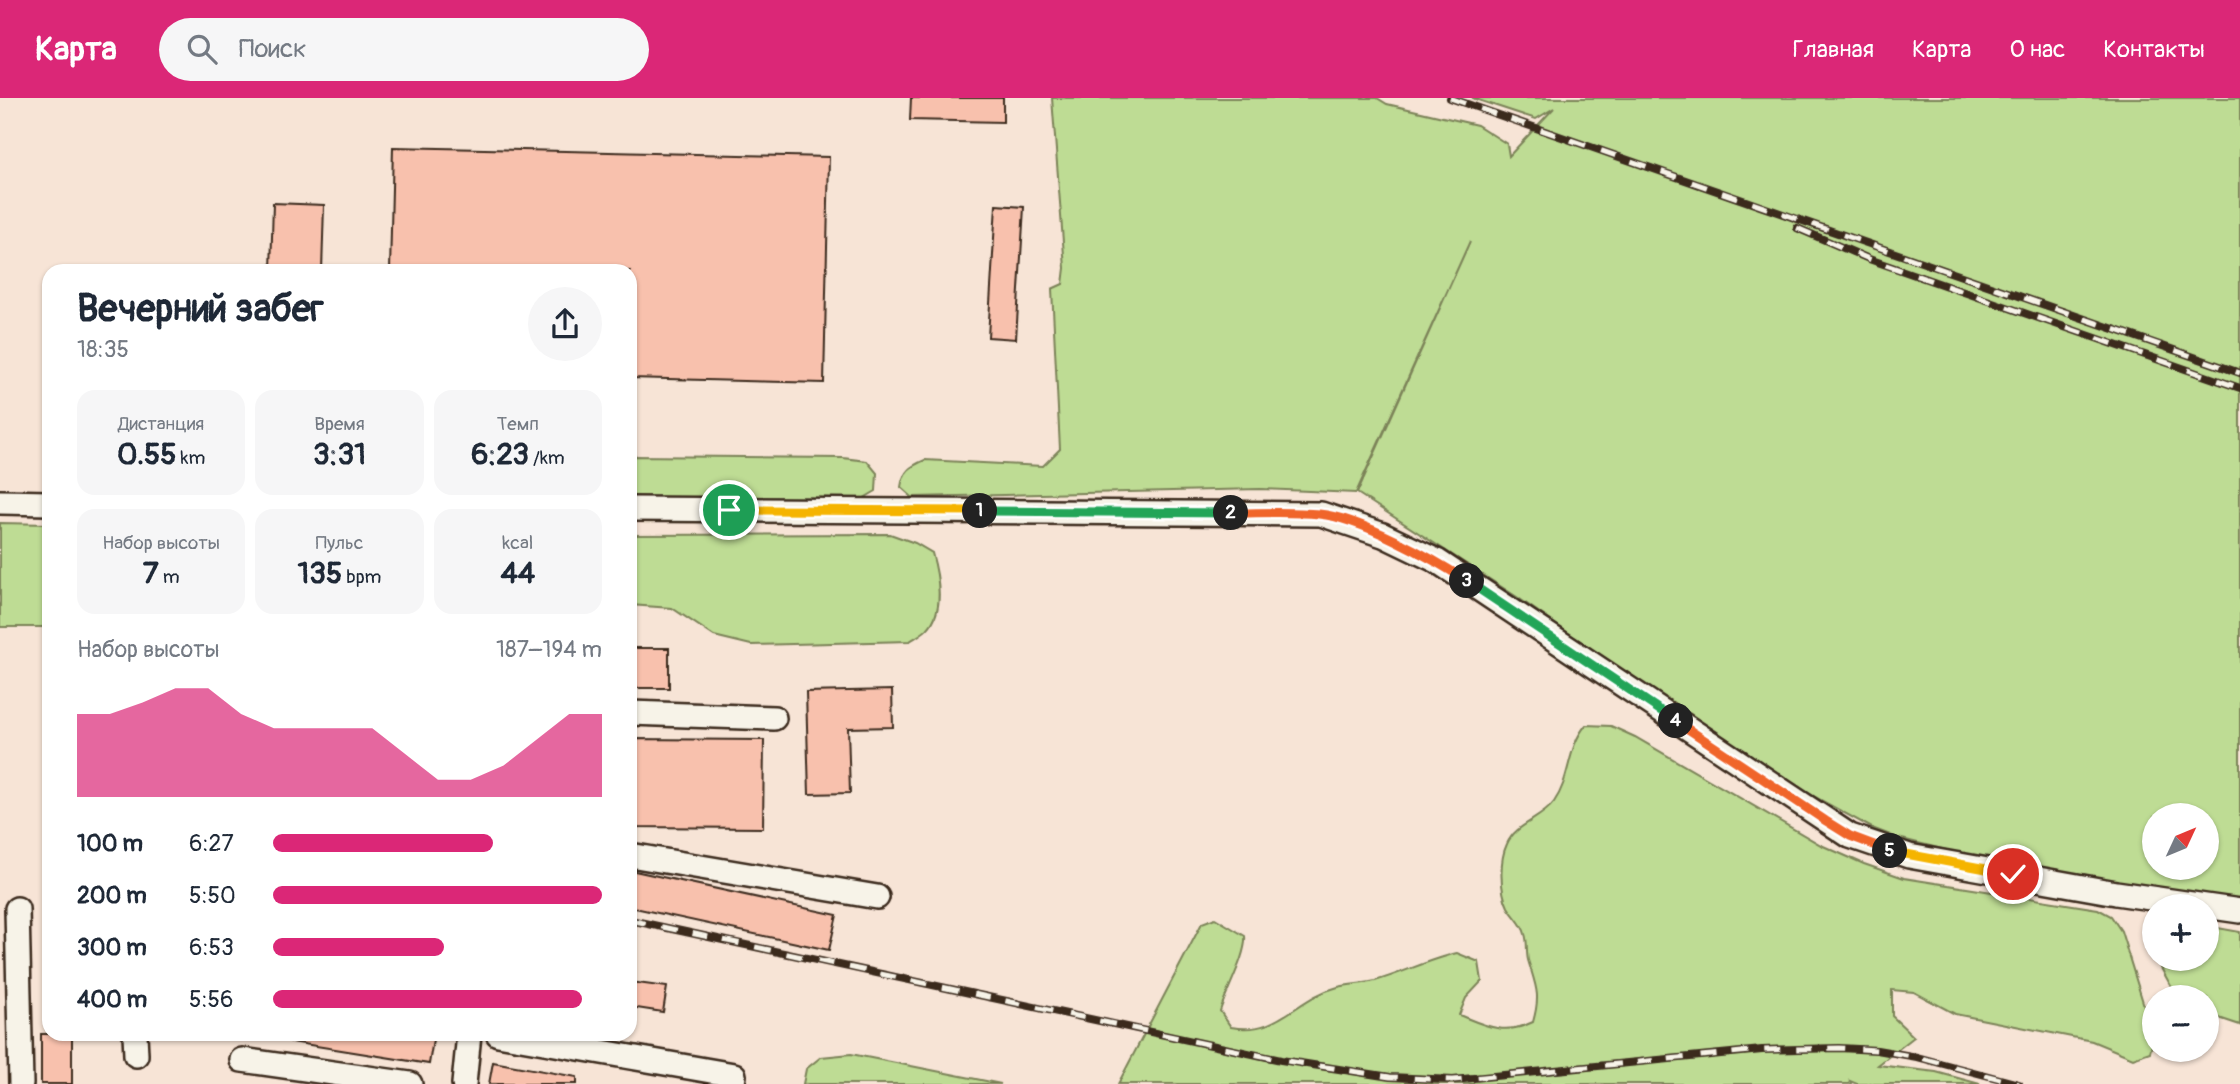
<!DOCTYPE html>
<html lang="ru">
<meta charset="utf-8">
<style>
body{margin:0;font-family:Pangolin,sans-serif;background:#f6f6f7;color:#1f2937;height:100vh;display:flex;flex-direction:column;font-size:26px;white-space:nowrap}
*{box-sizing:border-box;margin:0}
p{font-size:23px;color:#747a83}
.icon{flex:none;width:38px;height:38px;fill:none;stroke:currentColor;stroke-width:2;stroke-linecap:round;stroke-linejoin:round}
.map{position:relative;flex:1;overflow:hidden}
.sheet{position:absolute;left:42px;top:166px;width:595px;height:777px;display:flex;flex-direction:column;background:#fff;border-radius:21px;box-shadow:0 2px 5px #0004}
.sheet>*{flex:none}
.needle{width:46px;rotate:46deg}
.fabs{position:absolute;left:2142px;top:705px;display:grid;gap:14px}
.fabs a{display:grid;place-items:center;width:77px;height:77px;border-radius:50%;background:#fff;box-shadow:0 2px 5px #0004;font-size:35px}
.pin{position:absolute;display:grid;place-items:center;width:60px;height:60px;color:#fff;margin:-30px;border:4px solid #fff;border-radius:50%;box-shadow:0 2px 7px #0007}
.km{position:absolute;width:35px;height:35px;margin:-18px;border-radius:50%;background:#222;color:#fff;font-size:19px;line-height:35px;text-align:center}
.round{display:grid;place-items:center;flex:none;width:74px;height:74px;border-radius:37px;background:#f6f6f7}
.overview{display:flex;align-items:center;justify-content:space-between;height:119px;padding:0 35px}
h1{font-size:38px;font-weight:700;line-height:52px}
.metrics{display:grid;grid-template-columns:repeat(3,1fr);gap:10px;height:119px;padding:7px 35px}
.metrics div{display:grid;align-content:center;border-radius:18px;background:#f6f6f7;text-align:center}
.metrics b{font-size:30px;font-weight:700}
.metrics small{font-size:19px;font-weight:400}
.metrics p{font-size:19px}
.chart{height:196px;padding:14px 35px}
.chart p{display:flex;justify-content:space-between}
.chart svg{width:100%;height:126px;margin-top:7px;fill:#db2777;opacity:.7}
ul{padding:0 35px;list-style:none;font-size:23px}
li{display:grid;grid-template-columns:112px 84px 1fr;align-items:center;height:52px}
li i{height:18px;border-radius:9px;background:#db2777}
header{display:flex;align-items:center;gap:42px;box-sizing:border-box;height:98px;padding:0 35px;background:#db2777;color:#fff}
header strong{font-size:33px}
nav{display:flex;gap:38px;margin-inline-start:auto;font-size:24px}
.search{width:490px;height:63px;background:#f6f6f7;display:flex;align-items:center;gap:18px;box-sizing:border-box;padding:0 24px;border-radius:38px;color:#747a83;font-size:26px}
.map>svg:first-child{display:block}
.green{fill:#bedc94;stroke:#7c8359;stroke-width:2;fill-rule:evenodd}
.building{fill:#f8c1ad;stroke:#3b2a1e;stroke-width:2}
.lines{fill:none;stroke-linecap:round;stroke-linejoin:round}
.minor-casing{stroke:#3b2a1e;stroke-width:28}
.minor{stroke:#f7f3e8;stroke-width:23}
.rail-casing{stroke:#3b2a1e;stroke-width:8}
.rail{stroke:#f7f3e8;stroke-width:5;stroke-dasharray:16;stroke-linecap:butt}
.split-1-casing{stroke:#fff;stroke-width:14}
.split-2-casing{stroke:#fff;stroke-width:14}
.split-3-casing{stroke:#fff;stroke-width:14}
.split-4-casing{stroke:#fff;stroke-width:14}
.split-5-casing{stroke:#fff;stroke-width:14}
.split-6-casing{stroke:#fff;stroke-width:14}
.split-1{stroke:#f5b400;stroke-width:9}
.split-2{stroke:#22a559;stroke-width:9}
.split-3{stroke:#f0652b;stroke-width:9}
.split-4{stroke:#22a559;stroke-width:9}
.split-5{stroke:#f0652b;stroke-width:9}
.split-6{stroke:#f5b400;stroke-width:9}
</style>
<header>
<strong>Карта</strong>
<div class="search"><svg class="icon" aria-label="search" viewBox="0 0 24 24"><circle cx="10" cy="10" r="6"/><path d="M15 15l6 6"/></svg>Поиск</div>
<nav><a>Главная</a><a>Карта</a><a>О нас</a><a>Контакты</a></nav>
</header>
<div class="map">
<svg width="2240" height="986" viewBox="0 0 2240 986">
<rect width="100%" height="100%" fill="#f7e4d6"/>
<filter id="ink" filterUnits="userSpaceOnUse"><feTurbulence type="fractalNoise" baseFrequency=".0143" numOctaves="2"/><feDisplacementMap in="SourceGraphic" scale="14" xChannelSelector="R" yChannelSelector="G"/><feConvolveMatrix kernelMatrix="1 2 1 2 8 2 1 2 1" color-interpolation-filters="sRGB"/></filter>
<g filter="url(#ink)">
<!-- green -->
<g class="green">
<path d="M1052,0H1377L1387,6L1477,27L1507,46L1509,58L1554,10L1536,21L1472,0H2240V804L2002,766L1898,740L1872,730L1753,665L1517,499L1357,395L1470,143L1356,395L1260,391L912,399L901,389C903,373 911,368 925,362L1043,368L1060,351L1052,191L1063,186L1065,170ZM2154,718H2207V770H2154Z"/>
<path d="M630,358L843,360L867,363L877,375L876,393L857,404L630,401Z"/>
<path d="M0,425L49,426V529H0Z"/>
<path d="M890,436L915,445L932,455C938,476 945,512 928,530C924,535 916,539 910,543L751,547L714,538L672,510L630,507V437Z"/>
<path d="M1586,627L1611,628L1635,639L1821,747L1864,766L1904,780L2098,811L2111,818L2121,833L2154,940L2150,954L2133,960L2092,943L1955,916L1914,894L1892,892V918L1914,939L1878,967L1936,974L1980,986H1857L1850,983L1851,986H1118L1202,825L1215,820L1245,838C1247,856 1227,891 1220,913L1231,929C1279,938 1295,900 1338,889C1350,886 1363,886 1375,883C1403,875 1428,862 1457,855L1479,864L1482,883L1466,900L1459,917C1486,928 1505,938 1533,924C1541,896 1536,889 1528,862C1526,854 1528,844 1525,836C1523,826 1513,818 1508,809C1500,793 1499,763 1507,746C1516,725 1541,722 1554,704C1571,680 1567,649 1586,627Z"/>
<path d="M2207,828L2240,834V927L2207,916V900L2177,899L2156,861H2207Z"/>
<path d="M851,956L1001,986H803L806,971L821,959Z"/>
</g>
<!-- building -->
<g class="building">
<path d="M911,0H1003V24L910,22Z"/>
<path d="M393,49L829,59L824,285L630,280V173H390Z"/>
<path d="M273,105L324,107L322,173H271Z"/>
<path d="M996,107L1024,109L1016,241L988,239Z"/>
<rect x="630" y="550" width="39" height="40"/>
<path d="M892,592L893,629L848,630L850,695L809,696L806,594Z"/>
<path d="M630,641L764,642L763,730L630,729Z"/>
<path d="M630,772L837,817L829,852L630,809Z"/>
<path d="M630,884L667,889L663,914L630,909Z"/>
<rect x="41" y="936" width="31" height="50"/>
<path d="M292,936H434L429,966L291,944Z"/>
<path d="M493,964L577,979V986H489Z"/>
</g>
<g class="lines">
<!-- minor casing -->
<g class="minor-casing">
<g id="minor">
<path d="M0,404L49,405"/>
<path d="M630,411L1321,416L1383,437L1437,463L1850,738L1909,758L2116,795L2240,813"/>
<path d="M630,615L774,620"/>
<path d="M630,757L877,799"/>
<path d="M17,811L21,986"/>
<path d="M135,936L136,957"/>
<path d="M498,936L734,977L733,986"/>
<path d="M242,962L410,986"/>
<path d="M464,986L469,936"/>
</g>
</g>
<!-- minor -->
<use href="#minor" class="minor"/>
<!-- rail casing -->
<g class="rail-casing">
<g id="rail">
<path d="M1450,0L2240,275"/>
<path d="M1797,130L1869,161L2240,290"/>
<path d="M630,822L1281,962L1390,979L1453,982L1762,952L1839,950L1877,952L1917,959L2019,986"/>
</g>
</g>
<!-- rail -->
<use href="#rail" class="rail"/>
</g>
</g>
<g class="lines" filter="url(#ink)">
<!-- split-1 casing -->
<g class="split-1-casing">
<path id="split-1" d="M729,412L980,413"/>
</g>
<!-- split-2 casing -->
<g class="split-2-casing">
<path id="split-2" d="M980,413L1231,415"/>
</g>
<!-- split-3 casing -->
<g class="split-3-casing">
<path id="split-3" d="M1231,415C1260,415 1290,413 1319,416C1361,420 1432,460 1467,483"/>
</g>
<!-- split-4 casing -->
<g class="split-4-casing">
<path id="split-4" d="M1467,483L1676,623"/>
</g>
<!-- split-5 casing -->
<g class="split-5-casing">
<path id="split-5" d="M1676,623L1826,723L1850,738L1890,753"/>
</g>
<!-- split-6 casing -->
<g class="split-6-casing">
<path id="split-6" d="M1890,753L2013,776"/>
</g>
<!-- split-1 -->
<use href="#split-1" class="split-1"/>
<!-- split-2 -->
<use href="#split-2" class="split-2"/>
<!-- split-3 -->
<use href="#split-3" class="split-3"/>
<!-- split-4 -->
<use href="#split-4" class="split-4"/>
<!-- split-5 -->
<use href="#split-5" class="split-5"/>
<!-- split-6 -->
<use href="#split-6" class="split-6"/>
</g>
</svg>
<div class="fabs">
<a><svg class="needle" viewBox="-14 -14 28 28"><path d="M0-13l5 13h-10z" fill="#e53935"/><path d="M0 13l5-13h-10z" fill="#747a83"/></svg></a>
<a>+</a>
<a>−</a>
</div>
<div class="pin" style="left:729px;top:412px;background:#1e9e55"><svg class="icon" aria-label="arrive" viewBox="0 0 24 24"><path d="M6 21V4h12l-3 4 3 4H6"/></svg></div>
<div class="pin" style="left:2013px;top:776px;background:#d93025"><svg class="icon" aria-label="check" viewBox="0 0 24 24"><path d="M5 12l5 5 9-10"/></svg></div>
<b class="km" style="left:980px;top:413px">1</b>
<b class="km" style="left:1231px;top:415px">2</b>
<b class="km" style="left:1467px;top:483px">3</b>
<b class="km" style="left:1676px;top:623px">4</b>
<b class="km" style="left:1890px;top:753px">5</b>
<section class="sheet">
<div class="overview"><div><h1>Вечерний забег</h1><p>18:35</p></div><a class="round"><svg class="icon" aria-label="share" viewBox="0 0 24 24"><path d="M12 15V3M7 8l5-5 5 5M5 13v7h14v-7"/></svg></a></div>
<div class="metrics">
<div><p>Дистанция</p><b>0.55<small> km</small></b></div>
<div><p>Время</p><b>3:31</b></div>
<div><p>Темп</p><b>6:23<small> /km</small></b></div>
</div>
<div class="metrics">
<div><p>Набор высоты</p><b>7<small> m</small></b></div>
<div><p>Пульс</p><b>135<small> bpm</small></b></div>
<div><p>kcal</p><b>44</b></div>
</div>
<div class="chart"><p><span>Набор высоты</span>187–194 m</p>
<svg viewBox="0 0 160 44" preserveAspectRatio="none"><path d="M0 44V15L10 15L20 11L30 6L40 6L50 15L60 20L70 20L80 20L90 20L100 29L110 38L120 38L130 33L140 24L150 15L160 15V44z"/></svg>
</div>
<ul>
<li><b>100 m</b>6:27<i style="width:67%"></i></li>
<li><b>200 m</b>5:50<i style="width:100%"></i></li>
<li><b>300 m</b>6:53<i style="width:52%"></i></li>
<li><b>400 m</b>5:56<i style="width:94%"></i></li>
</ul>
</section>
</div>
